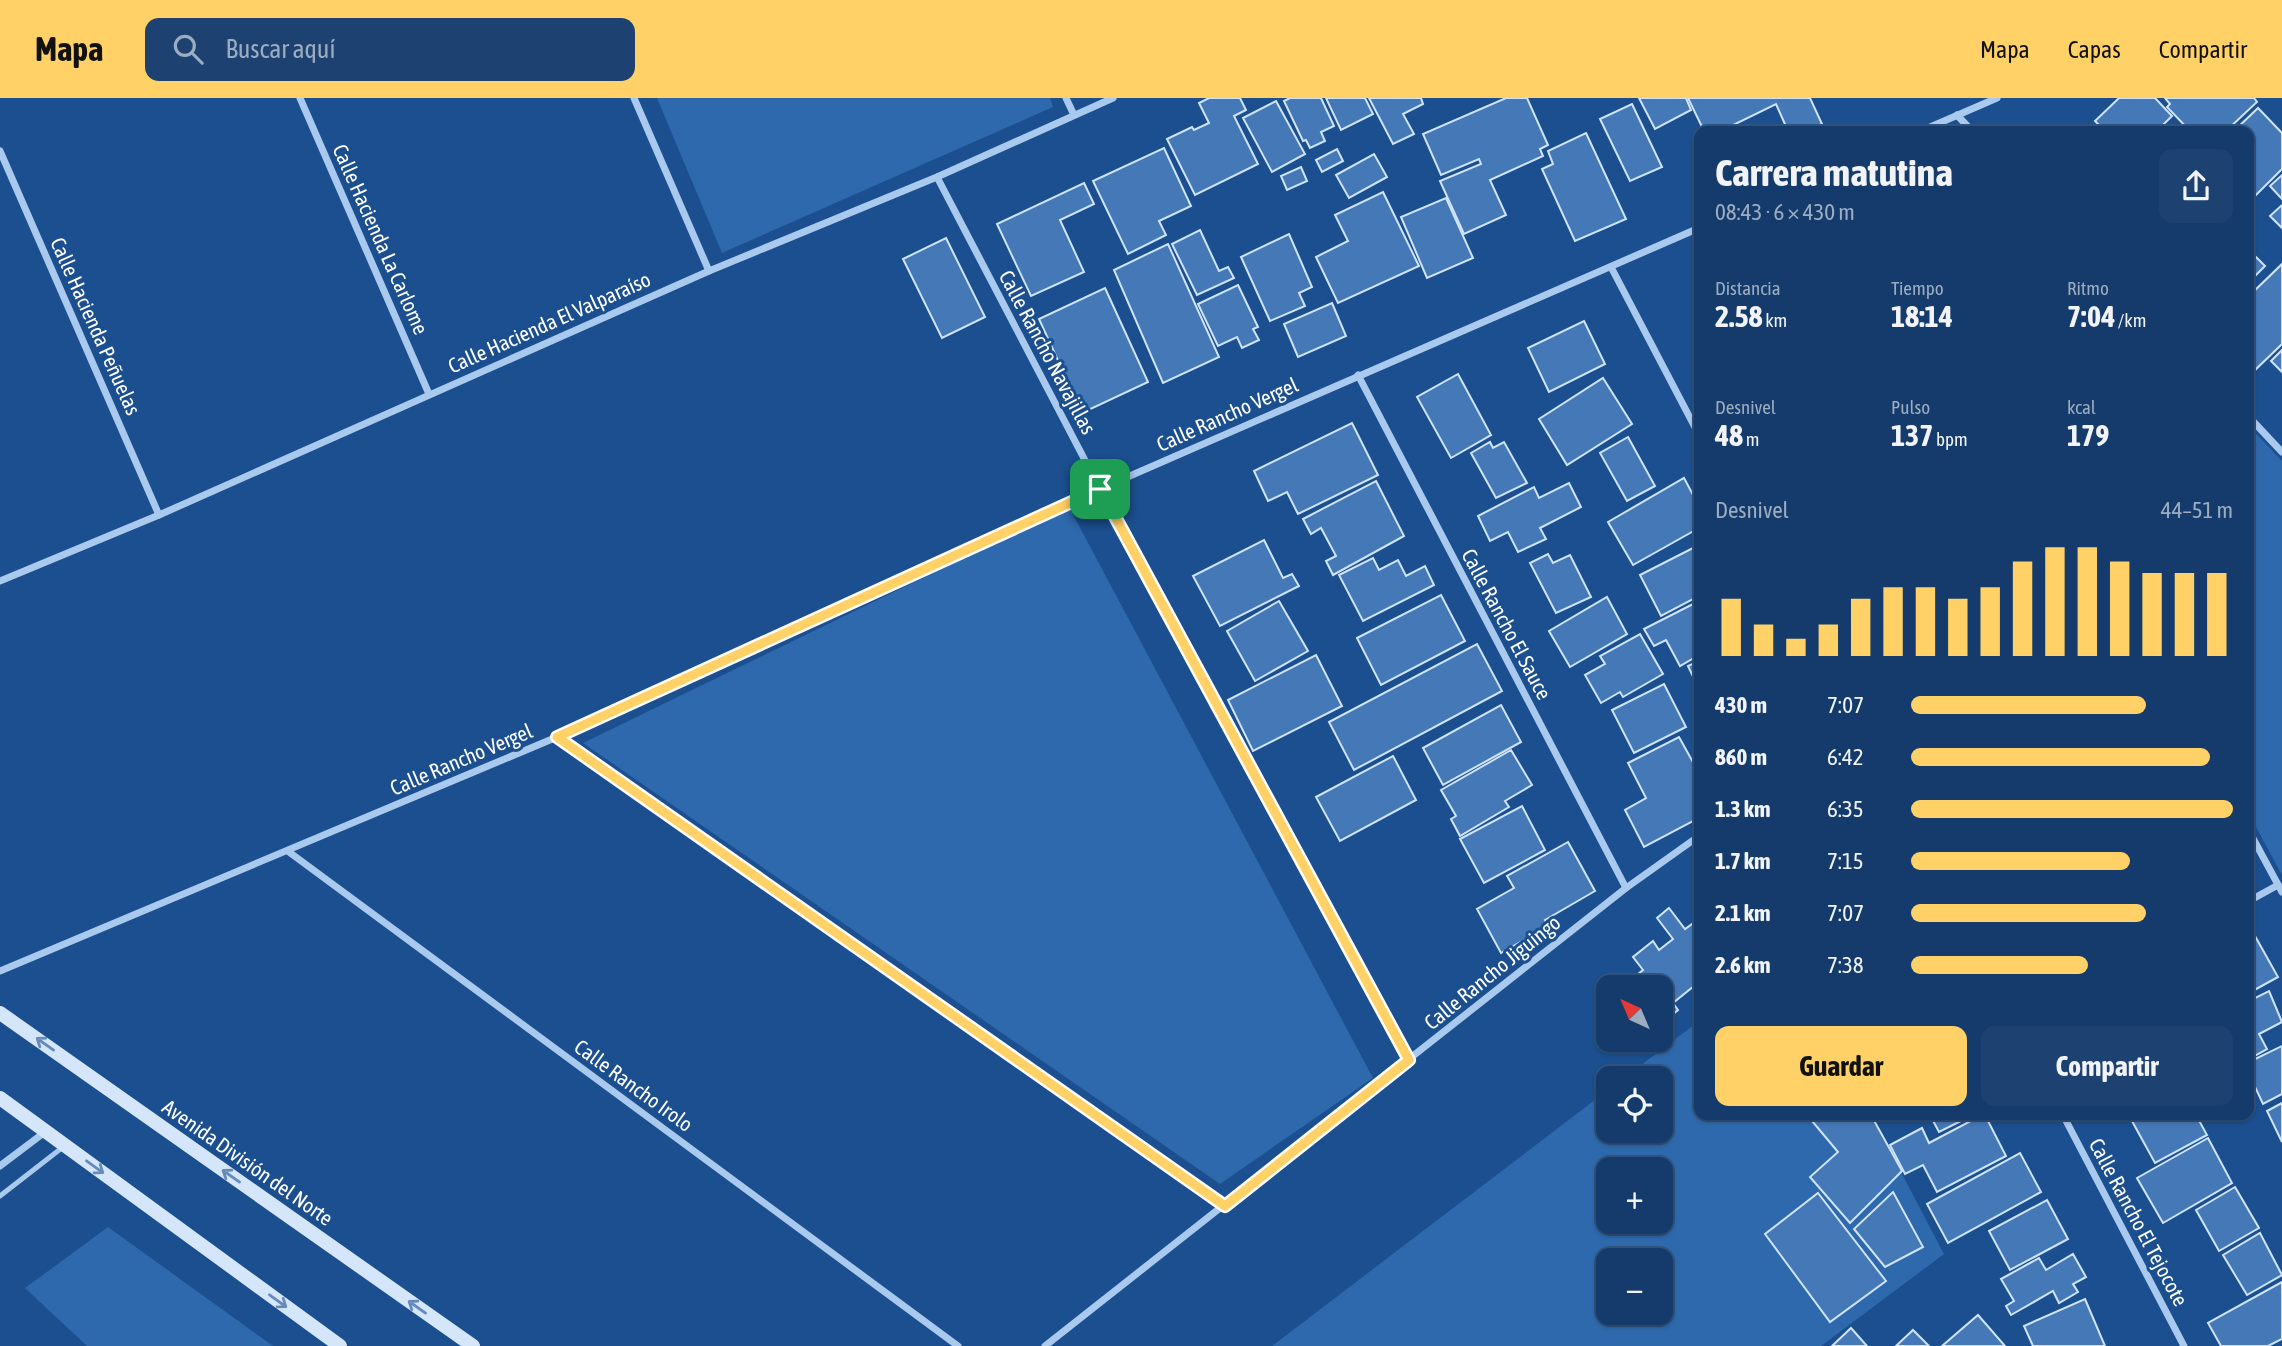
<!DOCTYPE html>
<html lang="es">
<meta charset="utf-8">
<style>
body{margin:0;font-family:"Asap Condensed",sans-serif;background:#1d4271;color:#f1f3f6;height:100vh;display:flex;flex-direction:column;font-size:26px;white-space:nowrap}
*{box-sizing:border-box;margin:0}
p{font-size:23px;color:#9dadc1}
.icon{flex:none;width:38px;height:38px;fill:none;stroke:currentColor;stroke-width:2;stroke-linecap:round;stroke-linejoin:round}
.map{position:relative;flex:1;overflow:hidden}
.sheet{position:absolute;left:1694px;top:28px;width:560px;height:994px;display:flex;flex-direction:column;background:#143b6b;border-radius:14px;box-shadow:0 2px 5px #0004,0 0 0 2px #33557e}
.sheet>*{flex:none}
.needle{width:46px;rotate:316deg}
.tools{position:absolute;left:1596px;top:877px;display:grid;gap:14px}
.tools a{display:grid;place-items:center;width:77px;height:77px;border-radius:14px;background:#143b6b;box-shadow:0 2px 5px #0004,0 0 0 2px #33557e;font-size:35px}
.pin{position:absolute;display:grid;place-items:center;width:60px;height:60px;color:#fff;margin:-30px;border-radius:14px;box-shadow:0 4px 10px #0006}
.round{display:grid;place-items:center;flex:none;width:74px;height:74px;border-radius:14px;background:#1d4271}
.summary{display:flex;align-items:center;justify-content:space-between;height:119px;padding:0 21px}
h1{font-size:38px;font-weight:700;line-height:52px}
.metrics{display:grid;grid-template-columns:repeat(3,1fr);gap:10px;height:119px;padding:7px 21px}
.metrics div{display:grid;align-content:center}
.metrics b{font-size:30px;font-weight:700}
.metrics small{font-size:19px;font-weight:400}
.metrics p{font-size:19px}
.chart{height:196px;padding:14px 21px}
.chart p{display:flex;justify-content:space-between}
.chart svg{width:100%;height:126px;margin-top:7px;stroke:#ffd166;stroke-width:6}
.primary-button{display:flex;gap:14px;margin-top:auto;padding:14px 21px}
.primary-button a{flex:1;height:80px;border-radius:14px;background:#ffd166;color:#111;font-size:28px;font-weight:700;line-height:80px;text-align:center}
.primary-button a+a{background:#1d4271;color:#f1f3f6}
ul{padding:0 21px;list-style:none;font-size:23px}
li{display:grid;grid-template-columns:112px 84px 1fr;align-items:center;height:52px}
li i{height:18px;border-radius:9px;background:#ffd166}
header{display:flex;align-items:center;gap:42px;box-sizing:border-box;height:98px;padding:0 35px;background:#ffd166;color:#111}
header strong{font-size:33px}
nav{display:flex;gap:38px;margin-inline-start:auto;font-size:24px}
.search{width:490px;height:63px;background:#1d4271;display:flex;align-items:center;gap:18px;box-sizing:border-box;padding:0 24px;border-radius:14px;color:#9dadc1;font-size:26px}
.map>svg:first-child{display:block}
.green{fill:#2e69ad;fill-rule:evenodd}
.building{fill:#4478b7;stroke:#cfe3fa;stroke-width:2}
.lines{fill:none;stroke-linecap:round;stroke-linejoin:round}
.service{stroke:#a9c9ee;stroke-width:5}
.minor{stroke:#a9c9ee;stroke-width:7}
.secondary{stroke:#d6e6fa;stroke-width:14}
.oneway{stroke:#668bba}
.route-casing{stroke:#fff;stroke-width:14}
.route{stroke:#ffd166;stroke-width:9}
.labels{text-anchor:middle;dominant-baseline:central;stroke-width:6;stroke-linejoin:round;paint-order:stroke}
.street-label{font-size:21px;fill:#fff;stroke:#1b4f8f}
</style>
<header>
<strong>Mapa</strong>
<div class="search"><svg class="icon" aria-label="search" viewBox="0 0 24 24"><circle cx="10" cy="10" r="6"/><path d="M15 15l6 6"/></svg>Buscar aquí</div>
<nav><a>Mapa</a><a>Capas</a><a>Compartir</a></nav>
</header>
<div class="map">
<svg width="2282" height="1248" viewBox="0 0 2282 1248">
<rect width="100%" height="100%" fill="#1b4f8f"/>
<!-- green -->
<g class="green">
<path d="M657,0H1050L1053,9L722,155Z"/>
<path d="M2249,328L2282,363V777L2249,716Z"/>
<path d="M1069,409L1373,980L1220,1086L583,645Z"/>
<path d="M1699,923V1017H1871L1944,1156L1821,1248H1272L1608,992V1032H1661V980H1624ZM1608,1071H1661V1124H1608ZM1608,1162H1661V1214H1608Z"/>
<path d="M108,1129L273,1248H274H87L25,1190Z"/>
</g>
<!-- building -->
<g class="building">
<path d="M1209,0H1240L1246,12L1234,18L1258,66L1195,97L1167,41L1192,29L1194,32L1209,25L1199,5Z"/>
<path d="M1290,0H1321L1334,28L1321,34L1325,43L1310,50L1306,42L1303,43L1284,3Z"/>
<path d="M1326,0H1365L1373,16L1341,32Z"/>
<path d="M1369,0H1421L1423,6L1403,16L1414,36L1393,46Z"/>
<path d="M1506,0H1527L1548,47L1540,51L1543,58L1490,82L1506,117L1464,136L1440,83L1481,66L1479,61L1441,77L1423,36Z"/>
<path d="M1639,0H1686L1691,12L1655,31Z"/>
<path d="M1688,0H1810L1822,26L1807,33H1788L1776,6L1721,33H1704Z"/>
<path d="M2119,0H2155L2172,18L2157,33H2105L2095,23Z"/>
<path d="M2165,0H2254L2257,4L2226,33H2190L2167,9L2170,6Z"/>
<path d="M1276,3L1305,56L1272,74L1243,20Z"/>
<path d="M1632,6L1662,69L1630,83L1600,21Z"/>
<path d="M2258,10L2282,35V71L2251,102L2249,33H2234Z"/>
<path d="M1586,35L1626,121L1575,143L1542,71L1553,66L1548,53Z"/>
<path d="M1164,50L1191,108L1159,123L1166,137L1128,156L1093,83Z"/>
<path d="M1337,51L1343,63L1322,74L1316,62Z"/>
<path d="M1374,56L1387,79L1349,100L1336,77Z"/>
<path d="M1301,69L1307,83L1287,92L1281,78Z"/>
<path d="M2282,77V101L2270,88Z"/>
<path d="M1084,85L1094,106L1060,122L1084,174L1031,198L997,126Z"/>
<path d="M1383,94L1419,168L1338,205L1316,159L1348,143L1335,117Z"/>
<path d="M1446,100L1473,160L1427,180L1401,119Z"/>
<path d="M2282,107V130L2270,118Z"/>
<path d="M1200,132L1219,173L1228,169L1234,180L1197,197L1172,146Z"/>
<path d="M1289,136L1312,189L1299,195L1305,208L1270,223L1241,159Z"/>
<path d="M946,140L985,219L942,240L903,161Z"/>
<path d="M1168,146L1219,259L1163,285L1114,172Z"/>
<path d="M2249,152L2265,168L2249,184Z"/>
<path d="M2282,166V246L2253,274L2249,270V198Z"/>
<path d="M1238,187L1258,229L1253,231L1259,242L1242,250L1237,239L1218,248L1198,206Z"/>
<path d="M1105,190L1148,284L1082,315L1039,221Z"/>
<path d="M1332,205L1346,238L1298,259L1284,226Z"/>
<path d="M1584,223L1605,266L1549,294L1528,250Z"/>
<path d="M2282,252V274L2271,263Z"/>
<path d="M1458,276L1491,337L1451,360L1417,299Z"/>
<path d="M1603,280L1632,326L1567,367L1539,321Z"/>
<path d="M1352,325L1378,377L1298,416L1287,394L1268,403L1254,373Z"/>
<path d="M1628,339L1655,388L1627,403L1600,355Z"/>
<path d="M1490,344L1493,350L1504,344L1527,385L1496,400L1471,355Z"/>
<path d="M1684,380L1699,408V430L1633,467L1608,424Z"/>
<path d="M1376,383L1404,438L1333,477L1326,463L1336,458L1321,430L1311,436L1303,421Z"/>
<path d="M1569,385L1581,409L1540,430L1546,441L1518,454L1508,434L1490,443L1478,418L1534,389L1539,400Z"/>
<path d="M1264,442L1283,480L1292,476L1299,488L1220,528L1193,478Z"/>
<path d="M1699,447V498L1661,518L1640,477Z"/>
<path d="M1548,456L1553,465L1570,457L1591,499L1556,515L1530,465Z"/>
<path d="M1373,460L1379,472L1398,462L1406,478L1425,468L1434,487L1363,523L1339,477Z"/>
<path d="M1441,497L1465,543L1381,587L1357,540Z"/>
<path d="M1607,499L1627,536L1570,569L1549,533Z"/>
<path d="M1279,503L1308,553L1255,583L1227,533Z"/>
<path d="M1699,503V557L1680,568L1666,542L1654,548L1644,531Z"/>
<path d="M1640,536L1663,576L1623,599L1620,594L1601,605L1585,577L1605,566L1600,558Z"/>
<path d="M1477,546L1502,593L1354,672L1329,624Z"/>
<path d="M1316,557L1342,608L1253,653L1228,602Z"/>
<path d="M1699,563V591L1688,568Z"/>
<path d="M1664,586L1686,629L1634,655L1612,612Z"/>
<path d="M1501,607L1521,644L1443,687L1423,650Z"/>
<path d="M1679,639L1699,675V720L1644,749L1625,712L1646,700L1628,665Z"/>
<path d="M1511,652L1532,687L1505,703L1509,709L1460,738L1451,721L1456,718L1441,692Z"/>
<path d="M1393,658L1416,702L1340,743L1316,699Z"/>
<path d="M1522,708L1545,752L1484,785L1460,741Z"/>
<path d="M1568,744L1595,793L1545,822L1549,828L1501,855L1477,811L1514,790L1507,778Z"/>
<path d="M1669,810L1685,831L1699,821V884L1673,905L1678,912L1661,926V889H1622L1643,872L1633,859L1653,843L1659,852L1673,841L1657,820Z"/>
<path d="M2255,838L2278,879L2249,895V841Z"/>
<path d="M2269,893L2282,924L2259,936L2267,951L2249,961V903Z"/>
<path d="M2282,948V996L2263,1006L2249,976V964Z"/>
<path d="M2282,1005V1044L2267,1013Z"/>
<path d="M1807,1017H1871L1902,1073L1850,1125L1810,1079L1838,1054Z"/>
<path d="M1930,1017H1973L1939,1034Z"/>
<path d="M1982,1017H1985L2006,1058L1937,1094L1923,1067L1905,1076L1890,1047L1922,1030L1929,1045Z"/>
<path d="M2142,1017H2196L2207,1037L2155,1065L2132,1023Z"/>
<path d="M2208,1040L2232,1085L2163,1125L2137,1080Z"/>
<path d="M2020,1055L2041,1094L1948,1145L1927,1106Z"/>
<path d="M2235,1089L2259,1130L2219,1153L2196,1112Z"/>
<path d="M1893,1094L1923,1149L1885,1169L1854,1131Z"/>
<path d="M1818,1095L1886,1183L1830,1224L1765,1136Z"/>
<path d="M2047,1102L2068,1141L2010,1172L1989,1133Z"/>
<path d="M2260,1135L2282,1177L2247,1197L2223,1157Z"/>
<path d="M2073,1156L2086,1179L2073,1186L2078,1194L2059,1205L2053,1193L2011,1217L2006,1208L2014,1203L2001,1181L2039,1160L2046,1172Z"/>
<path d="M2282,1184V1241L2268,1248H2221L2208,1225Z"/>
<path d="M2085,1201L2105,1248H2033L2024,1228Z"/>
<path d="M1978,1217L2005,1248H1942Z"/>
<path d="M1851,1230L1867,1248H1832Z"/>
<path d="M1913,1232L1929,1248H1896Z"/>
</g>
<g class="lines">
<!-- service -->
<path class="service" d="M0,1098L63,1049"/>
<!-- minor -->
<g class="minor">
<path d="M300,0L429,296"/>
<path d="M634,0L709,173"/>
<path d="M1066,0L1074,17"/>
<path d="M1957,17L1972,33"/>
<path d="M1921,33L1997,0"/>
<path d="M0,53L159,417"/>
<path d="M937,79L1100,391L1409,962"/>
<path d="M1611,169L1699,337"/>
<path d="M1358,277L1626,790"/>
<path d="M2249,319L2282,354"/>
<path d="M0,483L159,417L709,173L937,79L1113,0"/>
<path d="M557,639L1225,1108"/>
<path d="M2249,733L2282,794"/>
<path d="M289,754L958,1248"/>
<path d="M2249,803L2278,787"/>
<path d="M0,873L557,639L1100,391L1699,130"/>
<path d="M2063,1017L2184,1248"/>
<path d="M0,1068L45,1034"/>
<path d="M1045,1248L1626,790L1699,738"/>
</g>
<!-- secondary -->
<g class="secondary">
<path d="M0,915L473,1248"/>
<path d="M0,1000L340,1248"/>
</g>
</g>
<!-- one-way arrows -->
<defs><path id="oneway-shaft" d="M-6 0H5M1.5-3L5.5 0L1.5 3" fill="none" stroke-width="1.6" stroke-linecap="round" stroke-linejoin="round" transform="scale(1.75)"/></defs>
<g class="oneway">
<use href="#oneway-shaft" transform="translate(45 946) rotate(-145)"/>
<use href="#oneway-shaft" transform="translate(95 1069) rotate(36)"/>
<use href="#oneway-shaft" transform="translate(231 1078) rotate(-145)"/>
<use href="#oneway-shaft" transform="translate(278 1203) rotate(36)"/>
<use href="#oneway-shaft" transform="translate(417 1209) rotate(-145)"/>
</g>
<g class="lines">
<!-- route casing -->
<g class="route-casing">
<path id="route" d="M1100,391L1409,962L1225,1108L557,639Z"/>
</g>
<!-- route -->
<use href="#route" class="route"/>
</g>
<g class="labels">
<!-- street labels -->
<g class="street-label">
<text transform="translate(381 141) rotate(66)">Calle Hacienda La Carlome</text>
<text transform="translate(549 224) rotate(-24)">Calle Hacienda El Valparaíso</text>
<text transform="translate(96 228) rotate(66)">Calle Hacienda Peñuelas</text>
<text transform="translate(1048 254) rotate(62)">Calle Rancho Navajillas</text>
<text transform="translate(1227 316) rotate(-24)">Calle Rancho Vergel</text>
<text transform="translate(1507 526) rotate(62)">Calle Rancho El Sauce</text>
<text transform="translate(461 661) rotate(-23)">Calle Rancho Vergel</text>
<text transform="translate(1492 874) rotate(-39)">Calle Rancho Jiguingo</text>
<text transform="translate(634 987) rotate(36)">Calle Rancho Irolo</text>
<text transform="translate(248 1064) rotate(35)">Avenida División del Norte</text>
<text transform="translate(2139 1124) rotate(62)">Calle Rancho El Tejocote</text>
</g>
</g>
</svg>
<div class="tools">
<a><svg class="needle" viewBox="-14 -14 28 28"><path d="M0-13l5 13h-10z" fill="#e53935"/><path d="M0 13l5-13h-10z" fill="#9dadc1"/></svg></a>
<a><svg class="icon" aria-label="locate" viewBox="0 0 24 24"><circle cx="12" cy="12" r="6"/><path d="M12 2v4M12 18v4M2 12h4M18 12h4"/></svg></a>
<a>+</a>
<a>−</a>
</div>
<div class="pin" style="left:1100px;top:391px;background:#1e9e55"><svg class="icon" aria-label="arrive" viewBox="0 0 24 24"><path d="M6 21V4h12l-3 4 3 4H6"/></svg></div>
<section class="sheet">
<div class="summary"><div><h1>Carrera matutina</h1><p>08:43 · 6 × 430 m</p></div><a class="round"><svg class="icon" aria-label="share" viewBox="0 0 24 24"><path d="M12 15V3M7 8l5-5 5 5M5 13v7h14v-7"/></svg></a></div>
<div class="metrics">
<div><p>Distancia</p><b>2.58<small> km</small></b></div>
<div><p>Tiempo</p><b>18:14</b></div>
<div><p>Ritmo</p><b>7:04<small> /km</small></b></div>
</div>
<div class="metrics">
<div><p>Desnivel</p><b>48<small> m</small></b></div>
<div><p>Pulso</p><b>137<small> bpm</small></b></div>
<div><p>kcal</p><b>179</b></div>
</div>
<div class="chart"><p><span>Desnivel</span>44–51 m</p>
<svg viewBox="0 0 160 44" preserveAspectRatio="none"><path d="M5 44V24M15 44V33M25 44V38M35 44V33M45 44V24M55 44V20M65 44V20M75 44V24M85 44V20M95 44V11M105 44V6M115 44V6M125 44V11M135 44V15M145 44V15M155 44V15"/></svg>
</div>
<ul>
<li><b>430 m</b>7:07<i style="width:73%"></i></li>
<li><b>860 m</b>6:42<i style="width:93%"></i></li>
<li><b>1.3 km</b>6:35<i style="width:100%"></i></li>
<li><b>1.7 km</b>7:15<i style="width:68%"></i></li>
<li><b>2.1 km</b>7:07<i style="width:73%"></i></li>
<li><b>2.6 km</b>7:38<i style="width:55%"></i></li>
</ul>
<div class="primary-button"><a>Guardar</a><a>Compartir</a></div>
</section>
</div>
